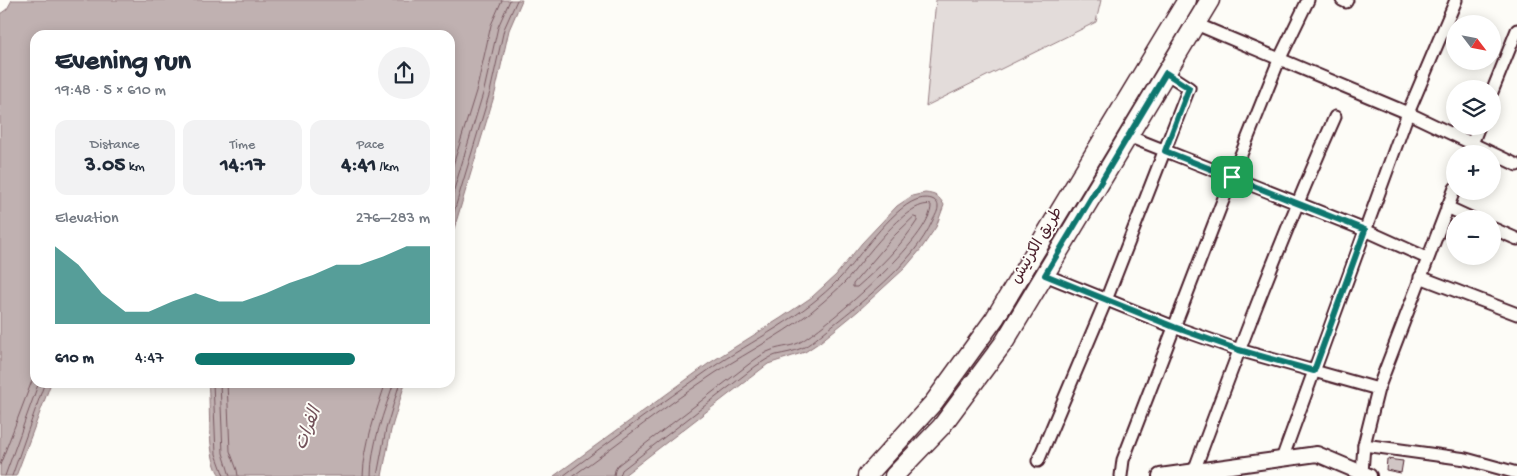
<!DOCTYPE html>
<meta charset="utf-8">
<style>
body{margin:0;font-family:"Gochi Hand","Playpen Sans Arabic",sans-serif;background:#f2f2f3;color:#1f2937;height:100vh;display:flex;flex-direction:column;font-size:19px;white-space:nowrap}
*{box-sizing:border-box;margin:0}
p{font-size:16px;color:#747a83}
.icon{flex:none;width:28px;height:28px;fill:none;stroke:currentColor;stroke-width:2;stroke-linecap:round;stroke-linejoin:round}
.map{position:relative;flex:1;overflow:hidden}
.details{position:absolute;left:30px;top:30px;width:425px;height:358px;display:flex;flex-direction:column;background:#fff;border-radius:15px;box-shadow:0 2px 12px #0003}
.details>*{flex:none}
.needle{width:32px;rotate:122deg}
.tools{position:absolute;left:1446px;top:15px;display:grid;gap:10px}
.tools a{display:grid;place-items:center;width:55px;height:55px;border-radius:50%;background:#fff;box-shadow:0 2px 12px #0003;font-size:25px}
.pin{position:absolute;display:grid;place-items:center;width:42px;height:42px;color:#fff;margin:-21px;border-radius:10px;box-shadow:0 2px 8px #0006}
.round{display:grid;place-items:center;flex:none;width:52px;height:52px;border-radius:26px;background:#f2f2f3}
.summary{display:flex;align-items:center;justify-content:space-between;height:85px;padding:0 25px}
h1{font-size:28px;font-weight:700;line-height:38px}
.metrics{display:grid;grid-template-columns:repeat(3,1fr);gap:8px;height:85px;padding:5px 25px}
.metrics div{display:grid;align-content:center;border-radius:12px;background:#f2f2f3;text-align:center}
.metrics b{font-size:21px;font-weight:700}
.metrics small{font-size:14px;font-weight:400}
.metrics p{font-size:14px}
.chart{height:140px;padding:10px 25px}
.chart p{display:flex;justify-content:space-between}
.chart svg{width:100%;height:90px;margin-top:5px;fill:#0f766e;opacity:.7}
ul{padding:0 25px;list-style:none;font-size:16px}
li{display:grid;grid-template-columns:80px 60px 1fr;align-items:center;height:38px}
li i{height:12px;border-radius:6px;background:#0f766e}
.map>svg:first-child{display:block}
.green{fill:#e3dcda;stroke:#967e82}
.water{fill:#c0b1b1;stroke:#91777b}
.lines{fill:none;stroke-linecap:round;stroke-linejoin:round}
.shore{stroke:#795961;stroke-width:1}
.building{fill:#d0c5c4;stroke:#4a1f2b}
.minor-casing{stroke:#4a1f2b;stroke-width:15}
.tertiary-casing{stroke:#4a1f2b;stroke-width:18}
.primary-casing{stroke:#4a1f2b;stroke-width:21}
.minor{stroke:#fdfcf7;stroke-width:11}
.tertiary{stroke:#fdfcf7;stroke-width:14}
.primary{stroke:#fdfcf7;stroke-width:18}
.route-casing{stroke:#fff;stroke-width:10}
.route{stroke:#0f766e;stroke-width:6}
.labels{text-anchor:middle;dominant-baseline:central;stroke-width:4;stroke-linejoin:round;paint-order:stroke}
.street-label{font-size:16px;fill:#4a1f2b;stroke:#fdfcf7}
.water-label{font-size:18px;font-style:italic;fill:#73525a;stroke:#fdfcf7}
</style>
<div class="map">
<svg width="1517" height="476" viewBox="0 0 1517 476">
<rect width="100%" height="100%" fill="#fdfcf7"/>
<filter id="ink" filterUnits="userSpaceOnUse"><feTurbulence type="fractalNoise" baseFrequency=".02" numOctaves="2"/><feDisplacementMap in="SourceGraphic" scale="10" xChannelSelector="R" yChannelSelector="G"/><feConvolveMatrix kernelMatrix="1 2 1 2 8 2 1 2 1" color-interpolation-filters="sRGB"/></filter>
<g filter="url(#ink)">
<!-- green -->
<path class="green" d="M936,0H1101L1096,22L926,106Z"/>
<!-- water -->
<g class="water">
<path d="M12,0H522L509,30L495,93L450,242V35H35V382L51,383L16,476H0V14L7,9Z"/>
<path d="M925,193C935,194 939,196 944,205L936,227L921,249L905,268L858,311L820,342L805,352L768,364L623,476H554L708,364L781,318L812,297L836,275L862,243L897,206L912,196Z"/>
<path d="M208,383V382L405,383L391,430L382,476H221C206,462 211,404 208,383Z"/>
</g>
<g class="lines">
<!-- shore -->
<g class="shore">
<path d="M450,175L477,88L491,25L502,0"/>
<path d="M450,203L484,90L498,27L510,0"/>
<path d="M914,217L917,218V221C900,247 880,267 857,287H853V284L894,236Z"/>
<path d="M450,225L490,92L504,29L517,0"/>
<path d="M213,382L216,454L224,476"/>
<path d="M220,382L223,453L230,476"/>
<path d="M227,382L230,451L237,470L238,476"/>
<path d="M0,465L35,373"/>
<path d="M5,476L39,382"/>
<path d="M12,476L45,382"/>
<path d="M363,476C364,445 376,412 386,382"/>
<path d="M371,476C371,445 384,412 394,382"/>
<path d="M377,476L386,429L400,382"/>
<path d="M563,476C611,440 660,404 710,369C753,340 803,317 840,278C858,259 891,209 916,200C921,198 929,197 934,200C942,205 936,214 933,220C912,266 861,302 823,333C817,338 809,345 802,348C793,352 785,353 776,355C769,357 763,362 756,366L622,470L620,476"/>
<path d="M573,476C620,442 667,405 715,373C751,350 791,330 823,302C831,295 839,288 846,281C861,264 907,198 931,205C933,237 829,324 802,341C793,347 782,346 772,350C765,352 759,357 753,361L618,465L615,470L614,476"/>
</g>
</g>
<!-- building -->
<path class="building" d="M1387,459L1403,461L1401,473L1386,470Z"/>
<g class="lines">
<!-- minor casing -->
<g class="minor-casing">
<g id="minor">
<path d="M1342,0L1346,2L1347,0"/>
<path d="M1196,24L1408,113L1517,165"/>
<path d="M1492,92L1517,30"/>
<path d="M1128,136L1365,230L1427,258"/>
<path d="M1468,154L1479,126"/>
<path d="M1447,207L1473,219"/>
<path d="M1492,228L1517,239"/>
<path d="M1045,275L1174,327L1239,350L1378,389"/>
<path d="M1420,277L1517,314"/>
<path d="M1364,445L1466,459L1517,473"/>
<path d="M1282,459L1408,113L1456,0"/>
<path d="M1038,461L1106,300L1189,88L1166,73"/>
<path d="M1194,471C1238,352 1283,233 1335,117"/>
<path d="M1362,473L1364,445L1378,389L1455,188"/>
<path d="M1121,476L1123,460L1232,177L1279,60L1308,0"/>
</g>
</g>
<!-- tertiary casing -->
<g class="tertiary-casing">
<path id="tertiary" d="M1160,476L1317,454L1369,476"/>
</g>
<!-- primary casing -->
<g class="primary-casing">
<g id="primary">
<path d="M867,476L934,402L995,318L1187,0"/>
<path d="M894,476L941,427L1005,341L1210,0"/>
</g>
</g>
<!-- minor -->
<use href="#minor" class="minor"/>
<!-- tertiary -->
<use href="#tertiary" class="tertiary"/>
<!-- primary -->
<use href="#primary" class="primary"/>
</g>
</g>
<g class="lines" filter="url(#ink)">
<!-- route casing -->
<g class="route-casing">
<path id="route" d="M1166,73L1189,88L1165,151L1365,230L1314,371L1239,350L1174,327L1045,275Z"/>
</g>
<!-- route -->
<use href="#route" class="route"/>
</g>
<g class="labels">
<!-- street labels -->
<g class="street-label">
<text transform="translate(1038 246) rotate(-59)">طريق الكرنيش</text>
</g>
<!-- water labels -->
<g class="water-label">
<text transform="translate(309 429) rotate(-68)">الفرات</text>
</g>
</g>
</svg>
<div class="tools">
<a><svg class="needle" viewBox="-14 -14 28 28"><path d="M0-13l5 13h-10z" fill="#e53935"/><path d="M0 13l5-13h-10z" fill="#747a83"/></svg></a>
<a><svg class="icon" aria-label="layers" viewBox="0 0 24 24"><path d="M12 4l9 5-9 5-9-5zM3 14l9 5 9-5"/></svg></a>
<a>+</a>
<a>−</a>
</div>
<div class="pin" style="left:1232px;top:177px;background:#1e9e55"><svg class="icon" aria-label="arrive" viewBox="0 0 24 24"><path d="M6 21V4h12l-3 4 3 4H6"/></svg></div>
<section class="details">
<div class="summary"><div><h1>Evening run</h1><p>19:48 · 5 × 610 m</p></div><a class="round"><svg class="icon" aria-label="share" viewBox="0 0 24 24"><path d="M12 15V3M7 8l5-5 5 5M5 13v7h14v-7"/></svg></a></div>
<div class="metrics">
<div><p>Distance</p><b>3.05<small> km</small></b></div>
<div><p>Time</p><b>14:17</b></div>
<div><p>Pace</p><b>4:41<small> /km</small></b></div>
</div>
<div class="chart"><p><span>Elevation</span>276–283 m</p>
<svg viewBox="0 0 160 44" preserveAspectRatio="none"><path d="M0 44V6L10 15L20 29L30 38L40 38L50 33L60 29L70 33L80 33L90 29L100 24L110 20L120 15L130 15L140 11L150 6L160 6V44z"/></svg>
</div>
<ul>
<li><b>610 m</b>4:47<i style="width:68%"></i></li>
</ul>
</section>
</div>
